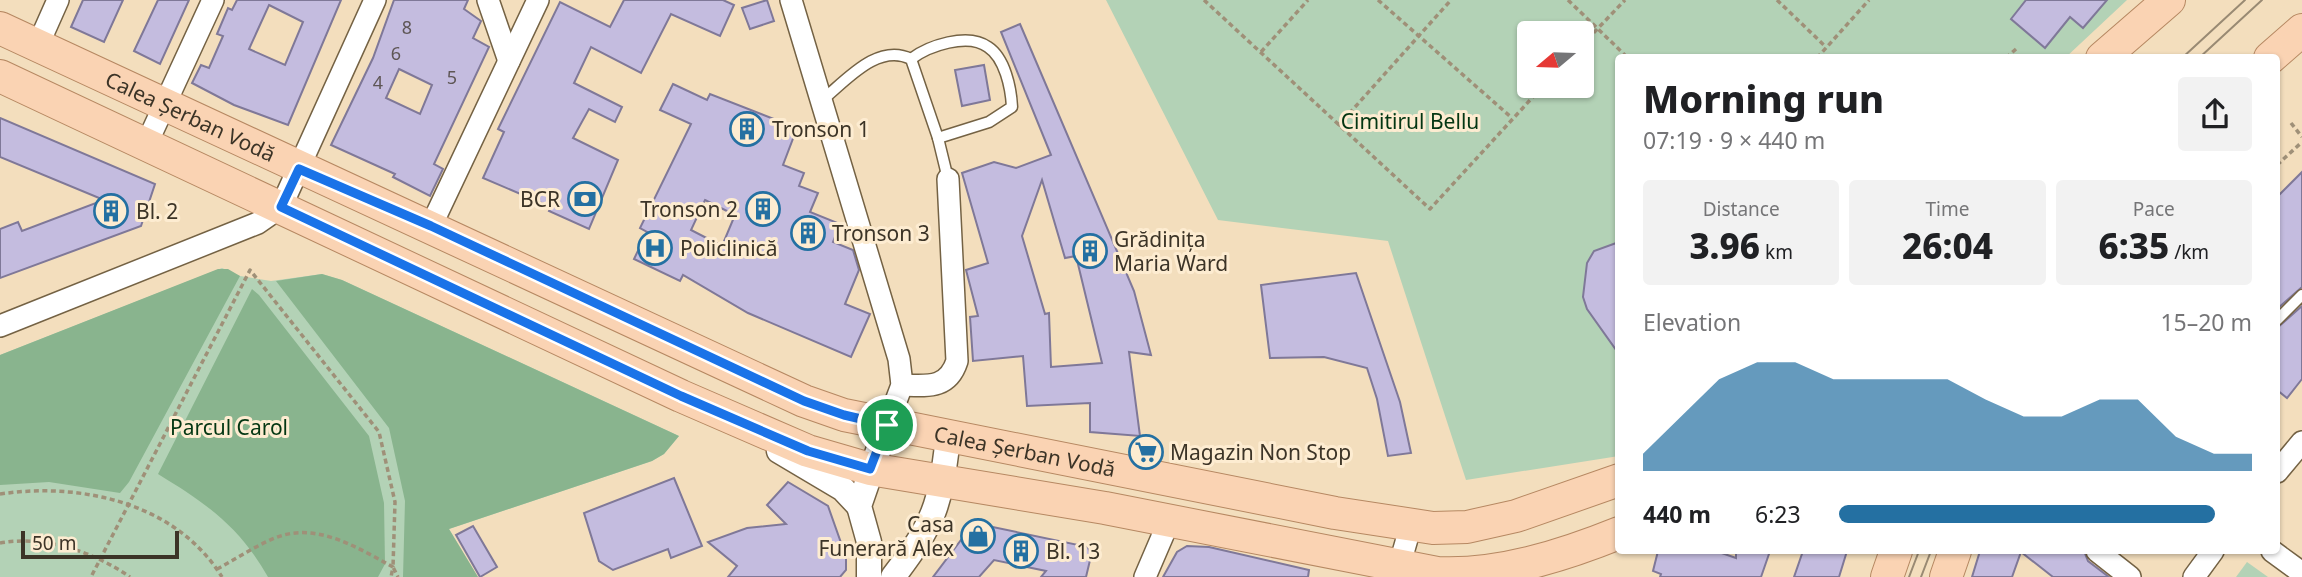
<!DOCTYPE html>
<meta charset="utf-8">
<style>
body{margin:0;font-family:"Noto Sans",sans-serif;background:#f2f2f2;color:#202124;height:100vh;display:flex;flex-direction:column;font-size:26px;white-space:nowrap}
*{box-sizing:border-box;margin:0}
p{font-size:23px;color:#757577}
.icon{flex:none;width:38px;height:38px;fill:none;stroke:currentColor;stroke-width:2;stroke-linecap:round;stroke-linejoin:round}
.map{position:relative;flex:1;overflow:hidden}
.sheet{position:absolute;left:1615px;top:54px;width:665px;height:500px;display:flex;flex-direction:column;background:#fff;border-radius:7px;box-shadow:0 2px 5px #0004}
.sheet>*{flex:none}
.needle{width:46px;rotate:251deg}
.buttons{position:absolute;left:1517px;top:21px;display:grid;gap:14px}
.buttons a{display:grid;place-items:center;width:77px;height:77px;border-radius:7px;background:#fff;box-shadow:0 2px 5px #0004;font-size:35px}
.scale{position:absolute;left:21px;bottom:18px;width:158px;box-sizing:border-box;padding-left:7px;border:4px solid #3c3427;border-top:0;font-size:19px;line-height:24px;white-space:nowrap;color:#3c3427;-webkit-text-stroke:5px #fdecd1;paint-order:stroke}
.pin{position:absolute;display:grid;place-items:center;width:60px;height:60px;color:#fff;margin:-30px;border:4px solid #fff;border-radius:50%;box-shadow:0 2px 7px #0007}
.round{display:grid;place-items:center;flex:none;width:74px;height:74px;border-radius:7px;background:#f2f2f2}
.headline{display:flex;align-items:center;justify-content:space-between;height:119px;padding:0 28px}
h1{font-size:38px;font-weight:800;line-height:52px}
.figures{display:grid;grid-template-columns:repeat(3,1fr);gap:10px;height:119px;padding:7px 28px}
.figures div{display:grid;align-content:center;border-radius:7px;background:#f2f2f2;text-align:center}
.figures b{font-size:35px;font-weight:800}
.figures small{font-size:19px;font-weight:400}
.figures p{font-size:19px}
.chart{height:196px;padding:14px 28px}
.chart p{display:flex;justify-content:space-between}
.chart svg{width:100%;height:126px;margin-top:7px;fill:#2470a2;opacity:.7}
ul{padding:0 28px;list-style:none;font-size:23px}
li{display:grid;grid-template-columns:112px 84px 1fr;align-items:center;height:52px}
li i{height:18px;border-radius:9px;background:#2470a2}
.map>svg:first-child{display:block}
.green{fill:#b3d2b6;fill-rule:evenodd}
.forest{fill:#89b48e}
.building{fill:#c4bcdf;stroke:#7f7898;stroke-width:2;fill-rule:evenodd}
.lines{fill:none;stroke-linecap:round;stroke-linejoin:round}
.service-casing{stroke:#746244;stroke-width:13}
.minor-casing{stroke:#746244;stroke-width:24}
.tertiary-casing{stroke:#746244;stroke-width:27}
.primary-casing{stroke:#b68862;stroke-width:34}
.path{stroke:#9f9078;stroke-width:3.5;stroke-dasharray:5 3.5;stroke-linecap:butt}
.service{stroke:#fff;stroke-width:10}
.minor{stroke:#fff;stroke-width:21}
.tertiary{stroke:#fff;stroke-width:24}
.primary{stroke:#fad3b3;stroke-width:32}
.tram{stroke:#998a73;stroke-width:2}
.route-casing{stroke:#fff;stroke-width:14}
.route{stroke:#1a73e8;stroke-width:9}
.labels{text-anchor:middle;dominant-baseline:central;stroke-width:6;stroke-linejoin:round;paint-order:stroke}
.number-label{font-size:18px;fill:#5e5655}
.street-label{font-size:21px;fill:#3c3427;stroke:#fdecd1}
.park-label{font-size:21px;fill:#033612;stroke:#fdecd1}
.poi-label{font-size:21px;fill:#3c3427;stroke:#fdecd1;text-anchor:start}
</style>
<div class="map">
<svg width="2302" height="577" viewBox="0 0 2302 577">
<rect width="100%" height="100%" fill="#f3debd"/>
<!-- green -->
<g class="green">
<path d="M1106,0H2127L2065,58H1619V456L1466,480L1388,241L1218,220ZM1530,33H1582V86H1530Z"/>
<path d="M222,268L240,276L271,281L322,274L342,280L679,436L664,454L652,461L449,529L478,577H0V355Z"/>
<path d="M2247,562L2268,577H2236Z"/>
</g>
<!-- forest -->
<g class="forest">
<path d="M218,269H228L240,276L129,482L120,493L49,482L0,485V355Z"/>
<path d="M322,274L342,280L679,436L664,454L652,461L449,529L478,577H403L405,501L389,428L276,281Z"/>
<path d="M252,289L259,295L369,436L384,503L385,564L378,577H268C239,526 207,504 158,474Z"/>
</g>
<!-- building -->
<g class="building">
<path d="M83,0H123L104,42L71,27Z"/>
<path d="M158,0H189L160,64L134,51Z"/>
<path d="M237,0H341L288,125L234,105L192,83L201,65L209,68L223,36L217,34L228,8L232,10ZM269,5L303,22L285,65L249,49Z"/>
<path d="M394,0H468L464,9L481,21L473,38L489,47L434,164L443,169L430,196L393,177L395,174L331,145L373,58ZM399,69L432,85L420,114L386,98Z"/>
<path d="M624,0H723L734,5L720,36L671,14L641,73L591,47L574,83L622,107L615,122L589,109L573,138L618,160L589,229L549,211L551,207L483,178L504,132L498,129L560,2L610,27Z"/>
<path d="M767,0L774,21L750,29L742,8Z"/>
<path d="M2026,0H2107L2083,28L2070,17L2045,48L2011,19Z"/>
<path d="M1020,24L1134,291L1151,355L1129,352L1140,436L1090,432V403L1027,406L1023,356L973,361L970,317L978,316L966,270L988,263L962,173L994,162L1016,168L1051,155L1001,32ZM1042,180L1065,258L1076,256L1102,363L1051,367L1049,313L1045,314L1022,236Z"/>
<path d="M984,65L990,100L962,106L955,70Z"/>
<path d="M673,84L707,100L710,94L797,128L783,165L804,173L799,186L818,193L810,212L840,224L833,242L853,250L859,270L845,304L870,314L851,357L748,313L683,275L680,281L634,259L647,232L640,228L691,124L660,110ZM705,200L735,215L722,246L691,230Z"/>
<path d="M0,118L155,184L141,226L0,278V229L18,222L22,231L104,200L0,157Z"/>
<path d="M2302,172V287L2277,309V197Z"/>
<path d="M1619,242V354L1587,309L1583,297L1587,263L1594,251Z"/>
<path d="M1356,273L1400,402L1411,453L1388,456L1377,399L1367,368L1324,357L1270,358L1261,285Z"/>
<path d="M2302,306V379L2287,398L2277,390V328Z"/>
<path d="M674,478L702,546L671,558L668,549L613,570L599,561L584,513Z"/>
<path d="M788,482L828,506L846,557V570L840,577H728L737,566L708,542L747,528L786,524L767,505Z"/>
<path d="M983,525L1088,547L1091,556L1086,577H1041L1046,571L994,560L979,577H933L967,532Z"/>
<path d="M473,526L497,567L480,577L456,535Z"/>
<path d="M1187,546L1209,547L1309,570L1308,577H1163L1177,552Z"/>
<path d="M1658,551H1716L1736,558V551H1770L1761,577H1660L1661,574L1653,571Z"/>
<path d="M1803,551H1847L1839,577H1794Z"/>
<path d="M1980,551H2084L2088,561L2109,577H2053L2021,552L2012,577H1972Z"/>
</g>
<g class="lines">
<!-- service casing -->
<g class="service-casing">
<g id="service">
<path d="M911,59C928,46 968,32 988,47C1005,58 1011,88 1012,107L989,122L938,138"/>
<path d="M821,101C845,82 877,42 911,59L938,138L948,179"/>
<path d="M2277,320L2302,295"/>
</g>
</g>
<!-- minor casing -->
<g class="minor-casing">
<g id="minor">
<path d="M488,0L509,61"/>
<path d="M791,0L899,359L902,385L887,425"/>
<path d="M38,45L58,0"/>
<path d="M146,145L213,0"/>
<path d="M431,226L538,0"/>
<path d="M0,326L258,223L281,207L375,0"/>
<path d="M902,385C928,386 948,389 957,361L948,179"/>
<path d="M2277,472L2302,442"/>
<path d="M2097,551L2130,577"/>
<path d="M2272,551L2302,573"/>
<path d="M1145,577L1169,521"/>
<path d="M1396,577L1411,525"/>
<path d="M2194,577L2213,551"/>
</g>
</g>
<!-- tertiary casing -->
<g class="tertiary-casing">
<g id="tertiary">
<path d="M779,451L843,489L859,506"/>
<path d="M869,577V542L859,506L887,425"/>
<path d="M893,577C935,522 940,506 948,438"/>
</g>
</g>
<!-- primary casing -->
<g class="primary-casing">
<g id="primary">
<path id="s1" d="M0,28L804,401L844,415L1335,513L1433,528L1467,527L1516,516L1619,480"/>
<path d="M2102,58L2169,0"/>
<path d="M2270,58L2302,30"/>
<path d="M0,76L681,396L808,451L870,469L1105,508L1437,573C1498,576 1562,556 1619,533"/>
<path d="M1887,577L1896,551"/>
<path d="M1946,577L1955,551"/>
</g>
</g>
<!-- path -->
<g class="path">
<path d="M1204,0L1430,209L1543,86"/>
<path d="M1378,0L1512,118"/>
<path d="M1568,0L1628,58"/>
<path d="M1777,0L1826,47"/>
<path d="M1582,45L1625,0"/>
<path d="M1261,52L1308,0"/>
<path d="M1817,58L1869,0"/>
<path d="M2006,58L2016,49"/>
<path d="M2291,123L2302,137"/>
<path d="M1338,126L1451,0"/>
<path d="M2277,165L2302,142"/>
<path d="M0,494C82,482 176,503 222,577"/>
<path d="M0,543C45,535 94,552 130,577"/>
<path d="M217,569C236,559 255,546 275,538C316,521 358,548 393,567L391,577"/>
<path d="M92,575L250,270L379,432L395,502L393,567L398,577"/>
</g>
<!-- service -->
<use href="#service" class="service"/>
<!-- minor -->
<use href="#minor" class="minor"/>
<!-- tertiary -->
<use href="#tertiary" class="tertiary"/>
<!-- primary -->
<use href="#primary" class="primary"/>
<!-- tram -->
<g class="tram">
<path d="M2182,58L2245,0"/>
<path d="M2199,58L2262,0"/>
<path d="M1909,577L1919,551"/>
<path d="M1921,577L1931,551"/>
</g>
</g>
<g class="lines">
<!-- route casing -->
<g class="route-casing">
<path id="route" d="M299,169L431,226L804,401L844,415L887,425L870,469L808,451L681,396L281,207Z"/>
</g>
<!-- route -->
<use href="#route" class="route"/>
</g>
<!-- icons -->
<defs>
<g id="building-ring" transform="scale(1.75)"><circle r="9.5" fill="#fdecd1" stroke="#2470a2" stroke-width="1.5"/><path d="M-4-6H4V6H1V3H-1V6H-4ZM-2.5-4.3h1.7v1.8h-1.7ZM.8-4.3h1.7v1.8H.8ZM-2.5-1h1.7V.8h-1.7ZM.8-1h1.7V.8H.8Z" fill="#2470a2"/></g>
<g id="bank-ring" transform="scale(1.75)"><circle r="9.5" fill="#fdecd1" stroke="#2470a2" stroke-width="1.5"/><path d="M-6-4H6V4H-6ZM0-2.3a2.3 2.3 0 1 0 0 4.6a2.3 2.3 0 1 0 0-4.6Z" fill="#2470a2"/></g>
<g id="hospital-ring" transform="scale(1.75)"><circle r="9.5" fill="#fdecd1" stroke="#2470a2" stroke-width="1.5"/><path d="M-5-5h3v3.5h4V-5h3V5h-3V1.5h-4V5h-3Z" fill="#2470a2"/></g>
<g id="supermarket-ring" transform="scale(1.75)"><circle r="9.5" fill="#fdecd1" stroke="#2470a2" stroke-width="1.5"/><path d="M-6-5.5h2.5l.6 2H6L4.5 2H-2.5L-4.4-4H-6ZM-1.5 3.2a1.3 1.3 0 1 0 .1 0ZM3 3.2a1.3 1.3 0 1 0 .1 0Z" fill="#2470a2"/></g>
<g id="shop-ring" transform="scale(1.75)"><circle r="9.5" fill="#fdecd1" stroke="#2470a2" stroke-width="1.5"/><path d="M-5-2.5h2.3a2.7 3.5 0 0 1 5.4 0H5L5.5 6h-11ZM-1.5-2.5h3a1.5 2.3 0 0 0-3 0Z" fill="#2470a2"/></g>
</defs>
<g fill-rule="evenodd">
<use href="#building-ring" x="747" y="129"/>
<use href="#bank-ring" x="585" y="199"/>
<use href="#building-ring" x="763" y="209"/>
<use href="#building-ring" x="111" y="211"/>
<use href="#building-ring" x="808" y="233"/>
<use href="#hospital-ring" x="655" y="248"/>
<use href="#building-ring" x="1090" y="251"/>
<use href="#supermarket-ring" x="1146" y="452"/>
<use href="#shop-ring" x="978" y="536"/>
<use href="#building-ring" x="1021" y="551"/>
</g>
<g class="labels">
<!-- number labels -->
<g class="number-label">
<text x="407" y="27">8</text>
<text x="396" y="53">6</text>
<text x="452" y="77">5</text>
<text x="378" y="82">4</text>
</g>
<!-- street labels -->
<g class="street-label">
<text stroke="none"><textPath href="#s1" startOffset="210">Calea Șerban Vodă</textPath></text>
<text stroke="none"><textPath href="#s1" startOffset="1113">Calea Șerban Vodă</textPath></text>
</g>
<!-- park labels -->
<g class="park-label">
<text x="1410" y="121">Cimitirul Bellu</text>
<text x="229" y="427">Parcul Carol</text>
</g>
<!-- poi labels -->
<g class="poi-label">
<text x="772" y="129">Tronson 1</text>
<text x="560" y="199" text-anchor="end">BCR</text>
<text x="738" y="209" text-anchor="end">Tronson 2</text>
<text x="136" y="211">Bl. 2</text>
<text x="832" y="233">Tronson 3</text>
<text x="1114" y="239">Grădinița<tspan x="1114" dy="24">Maria Ward</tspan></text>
<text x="680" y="248">Policlinică</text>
<text x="1170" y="452">Magazin Non Stop</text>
<text x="954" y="524" text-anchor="end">Casa<tspan x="954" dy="24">Funerară Alex</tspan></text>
<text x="1046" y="551">Bl. 13</text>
</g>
</g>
</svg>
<div class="buttons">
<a><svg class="needle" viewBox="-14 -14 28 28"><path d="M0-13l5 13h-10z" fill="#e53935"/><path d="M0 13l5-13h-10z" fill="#757577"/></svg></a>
</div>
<div class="scale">50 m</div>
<div class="pin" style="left:887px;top:425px;background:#1e9e55"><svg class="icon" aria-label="arrive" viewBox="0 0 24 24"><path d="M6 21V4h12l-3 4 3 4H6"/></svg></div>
<section class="sheet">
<div class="headline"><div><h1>Morning run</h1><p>07:19 · 9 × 440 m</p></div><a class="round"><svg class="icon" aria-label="share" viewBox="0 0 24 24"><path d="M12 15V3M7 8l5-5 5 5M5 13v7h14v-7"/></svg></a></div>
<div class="figures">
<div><p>Distance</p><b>3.96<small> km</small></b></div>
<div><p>Time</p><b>26:04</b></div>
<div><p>Pace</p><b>6:35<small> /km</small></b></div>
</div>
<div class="chart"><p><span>Elevation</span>15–20 m</p>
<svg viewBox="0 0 160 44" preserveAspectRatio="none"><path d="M0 44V38L10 25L20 12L30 6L40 6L50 12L60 12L70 12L80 12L90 19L100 25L110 25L120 19L130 19L140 32L150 38L160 38V44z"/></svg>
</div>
<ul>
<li><b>440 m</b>6:23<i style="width:91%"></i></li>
</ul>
</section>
</div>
